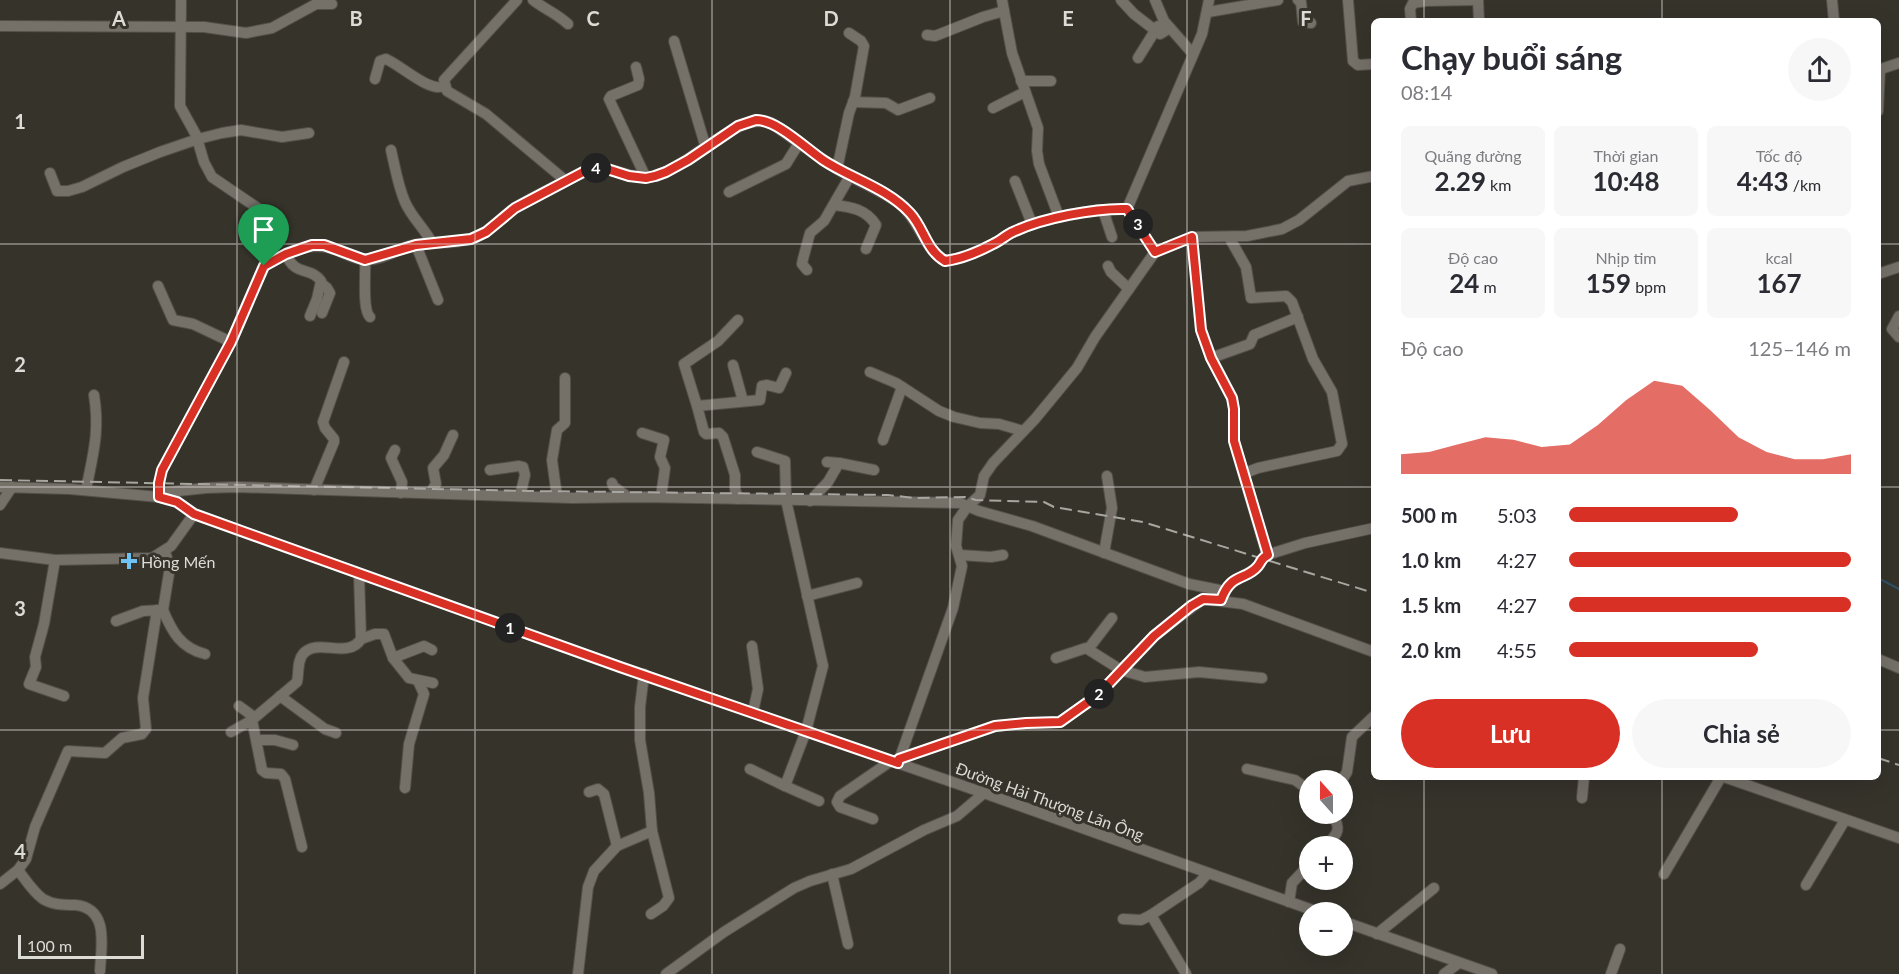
<!DOCTYPE html>
<html lang="vi">
<meta charset="utf-8">
<style>
body{margin:0;font-family:Lato,sans-serif;background:#f7f7f7;color:#2b2b33;height:100vh;display:flex;flex-direction:column;font-size:22px;white-space:nowrap}
*{box-sizing:border-box;margin:0}
p{font-size:20px;color:#7c7c81}
.icon{flex:none;width:33px;height:33px;fill:none;stroke:currentColor;stroke-width:2;stroke-linecap:round;stroke-linejoin:round}
.map{position:relative;flex:1;overflow:hidden}
.side{position:absolute;left:1371px;top:18px;width:510px;height:762px;display:flex;flex-direction:column;background:#fff;border-radius:9px;box-shadow:0 6px 24px #0002}
.side>*{flex:none}
.needle{width:39px;rotate:339deg}
.fabs{position:absolute;left:1299px;top:770px;display:grid;gap:12px}
.fabs a{display:grid;place-items:center;width:54px;height:54px;border-radius:50%;background:#fff;box-shadow:0 6px 24px #0002;font-size:30px}
.scale{position:absolute;left:18px;bottom:15px;width:126px;box-sizing:border-box;padding-left:6px;border:3px solid #dddbd6;border-top:0;font-size:16px;line-height:21px;white-space:nowrap;color:#dddbd6;-webkit-text-stroke:4px #36332b;paint-order:stroke}
.pin{position:absolute;display:grid;place-items:center;width:51px;height:51px;color:#fff;margin:-62px -26px;border-radius:50% 50% 50% 0;rotate:-45deg;box-shadow:0 0 6px #0007}
.pin .icon{rotate:45deg}
.km{position:absolute;width:30px;height:30px;margin:-15px;border-radius:50%;background:#222;color:#fff;font-size:16px;line-height:30px;text-align:center}
.round{display:grid;place-items:center;flex:none;width:63px;height:63px;border-radius:32px;background:#f7f7f7}
.overview{display:flex;align-items:center;justify-content:space-between;height:102px;padding:0 30px}
h1{font-size:33px;font-weight:700;line-height:45px}
.stats{display:grid;grid-template-columns:repeat(3,1fr);gap:9px;height:102px;padding:6px 30px}
.stats div{display:grid;align-content:center;border-radius:9px;background:#f7f7f7;text-align:center}
.stats b{font-size:26px;font-weight:700}
.stats small{font-size:16px;font-weight:400}
.stats p{font-size:16px}
.chart{height:168px;padding:12px 30px}
.chart p{display:flex;justify-content:space-between}
.chart svg{width:100%;height:108px;margin-top:6px;fill:#d93025;opacity:.7}
.button{display:flex;gap:12px;margin-top:auto;padding:12px 30px}
.button a{flex:1;height:69px;border-radius:36px;background:#d93025;color:#fff;font-size:24px;font-weight:700;line-height:69px;text-align:center}
.button a+a{background:#f7f7f7;color:#2b2b33}
ul{padding:0 30px;list-style:none;font-size:20px}
li{display:grid;grid-template-columns:96px 72px 1fr;align-items:center;height:45px}
li i{height:15px;border-radius:8px;background:#d93025}
.map>svg:first-child{display:block}
.lines{fill:none;stroke-linecap:round;stroke-linejoin:round}
.stream{stroke:#305166;stroke-width:2}
.minor-casing{stroke:#53504a;stroke-width:12}
.minor{stroke:#757169;stroke-width:10}
.rail{stroke:#a8a6a0;stroke-width:2;stroke-dasharray:12 6;stroke-linecap:butt}
.route-casing{stroke:#fff;stroke-width:12}
.route{stroke:#d93025;stroke-width:8}
.grid{fill:none;stroke:#dddbd6;stroke-width:1.5;stroke-opacity:0.55}
.poi-dot{fill:#6fc2f4;stroke:#36332b;stroke-width:2}
.labels{text-anchor:middle;dominant-baseline:central;stroke-width:6;stroke-linejoin:round;paint-order:stroke}
.poi-label{font-size:16px;fill:#dddbd6;stroke:#36332b;text-anchor:start}
.street-label{font-size:16px;fill:#dddbd6;stroke:#36332b}
.grid-label{font-size:20px;text-anchor:middle;font-weight:bold;fill:#dddbd6;stroke:#36332b;stroke-width:6;stroke-linejoin:round;paint-order:stroke}
</style>
<div class="map">
<svg width="1899" height="974" viewBox="0 0 1899 974">
<rect width="100%" height="100%" fill="#36332b"/>
<g class="lines">
<!-- stream -->
<path class="stream" d="M1878,578L1899,589"/>
<!-- minor casing -->
<g class="minor-casing">
<g id="minor">
<path d="M181,0L180,106L196,135L204,162L212,177L262,211L271,223L272,234L264,266"/>
<path d="M517,0L444,80L447,91L486,114L566,181"/>
<path d="M533,0C546,10 556,13 568,24"/>
<path d="M1002,0L1012,53L1038,128L1037,151L1039,164L1059,217"/>
<path d="M1121,0L1134,14L1160,34L1170,28"/>
<path d="M1155,0L1164,21L1193,54"/>
<path d="M1298,0L1301,2L1303,22L1311,23"/>
<path d="M1348,0L1353,61L1358,65L1374,64"/>
<path d="M1478,0L1479,21"/>
<path d="M1832,0L1834,21"/>
<path d="M1208,12L1278,0"/>
<path d="M1411,21L1410,9L1413,3L1426,1L1478,0"/>
<path d="M0,26L204,27L246,33L272,28L316,4H332"/>
<path d="M927,35L935,36L983,17L1004,11"/>
<path d="M674,41L706,148"/>
<path d="M1138,58L1158,26"/>
<path d="M636,67L639,79L638,85L611,96L609,99L646,178"/>
<path d="M1878,70L1899,63"/>
<path d="M375,79L380,61L386,59C402,66 430,93 444,86"/>
<path d="M1021,81H1051"/>
<path d="M853,102L886,103L898,110L930,98"/>
<path d="M993,108L1025,92"/>
<path d="M1878,111L1880,69"/>
<path d="M391,150C395,167 398,186 405,202C412,218 425,229 432,243"/>
<path d="M837,169L849,113L855,97L864,46L861,41L849,33"/>
<path d="M50,173L57,191H68L82,187L123,167L160,152L198,139L222,133L241,130L282,137L309,133"/>
<path d="M1015,181L1032,224"/>
<path d="M729,192L786,164L799,143"/>
<path d="M834,205C851,207 866,209 876,225L866,249"/>
<path d="M1127,209L1202,34L1209,0"/>
<path d="M1103,210L1112,237"/>
<path d="M1192,237L1201,330L1211,358L1232,397L1234,409V441L1267,555"/>
<path d="M1229,237L1246,267L1251,298L1286,296L1292,302L1313,359L1332,392L1342,444L1337,451L1258,468L1245,473"/>
<path d="M416,245L438,300"/>
<path d="M286,254C295,277 310,266 321,281L317,299L310,316"/>
<path d="M365,260C366,273 362,310 370,317"/>
<path d="M1108,266L1111,272L1129,289"/>
<path d="M807,270L802,264L803,259L810,233L824,221L850,176"/>
<path d="M1878,274L1899,267"/>
<path d="M322,284L327,288L330,293L322,313"/>
<path d="M158,286L173,320L193,324L231,342"/>
<path d="M1899,316L1892,329L1899,337"/>
<path d="M1211,358L1250,344L1254,335L1298,317"/>
<path d="M733,365L743,401"/>
<path d="M870,372L896,383L939,411L954,417L980,423L999,424L1023,431"/>
<path d="M697,406L684,364L718,341L738,320"/>
<path d="M642,433L664,440L660,457L665,468L661,497"/>
<path d="M883,440L902,387"/>
<path d="M395,450L391,458L402,482L401,493"/>
<path d="M839,463L874,470"/>
<path d="M490,470L519,466L523,467L525,475L520,496"/>
<path d="M612,483L614,487L628,497"/>
<path d="M0,487L70,489L159,497L177,502L194,514"/>
<path d="M86,490C93,454 100,432 94,395"/>
<path d="M314,490L334,442V439L325,428L323,422L344,362"/>
<path d="M159,493L206,488L237,487L572,498L643,497L960,503L979,511L1032,526L1189,584L1224,591"/>
<path d="M430,493L436,484L433,468L444,455L453,435"/>
<path d="M159,497V483L162,470L231,342L264,266C286,252 310,240 336,250C344,253 356,260 366,260C382,260 397,249 413,245C434,241 456,245 476,237C490,231 500,219 512,210C527,200 544,192 560,184C570,179 579,173 589,170C611,163 630,182 655,176C692,166 736,111 771,123C794,139 816,156 839,170C859,182 881,190 900,204C919,219 923,248 945,261C962,259 978,252 993,244C1000,241 1006,235 1013,232C1042,218 1095,208 1127,209L1155,252L1192,237L1247,236L1282,229L1299,220L1348,181L1374,176"/>
<path d="M557,497L552,460L557,430L565,423V378"/>
<path d="M738,499L735,489V475L723,437L719,433L706,434L704,432L697,406L760,400L762,386L767,385L779,388L786,373"/>
<path d="M810,501L828,482L839,463L827,462"/>
<path d="M0,505L12,487"/>
<path d="M0,553L55,560L152,558L171,546L194,514L620,667L984,793L1318,912"/>
<path d="M1104,553L1112,508L1107,476"/>
<path d="M960,555L991,557L1003,555"/>
<path d="M55,560L44,624L35,657L36,667L29,684L64,696"/>
<path d="M807,596L857,583"/>
<path d="M1222,596C1228,580 1242,578 1255,569C1261,565 1261,558 1267,555L1305,543L1374,528"/>
<path d="M163,610C172,632 181,648 205,654"/>
<path d="M116,621L143,611L163,610L170,567L165,552"/>
<path d="M361,639L375,634H384L393,658L409,678L433,683"/>
<path d="M752,646L758,689L753,712"/>
<path d="M1089,648L1112,618"/>
<path d="M393,658L424,646L432,650"/>
<path d="M1056,658L1086,648L1121,670L1145,677L1199,672L1262,678"/>
<path d="M1878,659L1899,668"/>
<path d="M280,696L325,729L336,733"/>
<path d="M239,706L254,717"/>
<path d="M231,732L252,720"/>
<path d="M257,740H275L293,745"/>
<path d="M899,759L995,726L1026,723L1060,722L1098,695L1154,636L1203,599L1243,604L1374,652"/>
<path d="M898,763L953,608L962,566L956,546L958,520L967,507L980,495L984,476L993,463L1035,419L1077,368L1095,337L1155,252"/>
<path d="M750,769L785,786L806,731L823,666L786,500L785,461L757,452"/>
<path d="M1247,769L1295,780L1310,791"/>
<path d="M1724,777L1899,838"/>
<path d="M1342,780L1347,772L1352,737L1374,716"/>
<path d="M785,786L819,801"/>
<path d="M405,788L409,744L424,694L418,681"/>
<path d="M589,792L598,789L604,794L617,846"/>
<path d="M1582,798L1584,777"/>
<path d="M873,819L840,807L837,802L840,796L891,761"/>
<path d="M1326,846C1338,833 1342,830 1332,813"/>
<path d="M302,847L285,779L281,774L266,773L262,770L252,720L297,682C299,673 297,661 303,654C318,637 348,660 361,639L359,574"/>
<path d="M18,870C25,879 33,892 43,899C53,905 64,905 75,905C110,908 101,948 100,971"/>
<path d="M832,874L848,944"/>
<path d="M1664,874L1721,777"/>
<path d="M0,884L18,870L26,859L35,827L68,751L105,753L122,738L142,734L146,729L143,698L157,610"/>
<path d="M1806,885L1845,820"/>
<path d="M1289,902L1292,883L1310,864"/>
<path d="M651,914L663,906L669,898L652,831"/>
<path d="M1123,919L1141,920L1151,915"/>
<path d="M1342,921L1492,974"/>
<path d="M1377,934L1434,888"/>
<path d="M578,974L588,887L594,871L617,846L652,831L649,793L640,740V707L644,674"/>
<path d="M666,974L724,932L794,888L810,881L851,869L924,830L957,816L984,793"/>
<path d="M1186,974L1151,915L1199,883L1208,873"/>
<path d="M1444,974L1459,963"/>
<path d="M1611,974L1620,949"/>
</g>
</g>
<!-- minor -->
<use href="#minor" class="minor"/>
<!-- rail -->
<g class="rail">
<path d="M0,480L528,491L888,495L914,498L965,497L976,500L1044,502L1054,507L1143,522L1374,593"/>
<path d="M1878,758L1899,765"/>
</g>
</g>
<g class="lines">
<!-- route casing -->
<g class="route-casing">
<path id="route" d="M756,120C777,120 804,147 823,160C850,178 887,188 910,213C924,228 926,250 945,261C962,259 978,252 993,244C1000,241 1006,235 1013,232C1042,218 1095,208 1127,209L1155,252L1192,237L1201,330L1211,358L1232,398L1234,409V441L1268,555C1261,558 1262,561 1258,566C1246,581 1231,572 1221,600L1203,599L1191,606L1154,636L1098,695L1060,722L1026,723L995,726L899,759L898,763L620,667L194,514L177,502L159,497V483L162,470L231,342L264,266L286,254L312,245H324L365,260L416,245L471,239L486,232L515,208L585,171L604,168L629,176L646,178L655,176L666,172L688,160L738,126Z"/>
</g>
<!-- route -->
<use href="#route" class="route"/>
</g>
<!-- grid -->
<path class="grid" d="M237,0V974M475,0V974M712,0V974M950,0V974M1187,0V974M1424,0V21M1662,0V21M0,244H1374M1878,244H1899M0,487H1374M1878,487H1899M0,730H1374M1878,730H1899M1424,777V974M1662,777V974"/>
<!-- markers -->
<path class="poi-dot" d="M126 552h6v6h6v6h-6v6h-6v-6h-6v-6h6z"/>
<g class="labels">
<!-- poi labels -->
<g class="poi-label">
<text x="141" y="561">Hồng Mến</text>
</g>
<!-- street labels -->
<g class="street-label">
<text transform="translate(1050 801) rotate(20)">Đường Hải Thượng Lãn Ông</text>
</g>
</g>
<g class="grid-label">
<text x="119" y="26">A</text>
<text x="356" y="26">B</text>
<text x="593" y="26">C</text>
<text x="831" y="26">D</text>
<text x="1068" y="26">E</text>
<text x="1306" y="26">F</text>
<text x="20" y="129">1</text>
<text x="20" y="372">2</text>
<text x="20" y="616">3</text>
<text x="20" y="859">4</text>
</g>
</svg>
<div class="fabs">
<a><svg class="needle" viewBox="-14 -14 28 28"><path d="M0-13l5 13h-10z" fill="#e53935"/><path d="M0 13l5-13h-10z" fill="#7c7c81"/></svg></a>
<a>+</a>
<a>−</a>
</div>
<div class="scale">100 m</div>
<div class="pin" style="left:264px;top:266px;background:#1e9e55"><svg class="icon" aria-label="arrive" viewBox="0 0 24 24"><path d="M6 21V4h12l-3 4 3 4H6"/></svg></div>
<b class="km" style="left:510px;top:628px">1</b>
<b class="km" style="left:1099px;top:694px">2</b>
<b class="km" style="left:1138px;top:224px">3</b>
<b class="km" style="left:596px;top:168px">4</b>
<section class="side">
<div class="overview"><div><h1>Chạy buổi sáng</h1><p>08:14</p></div><a class="round"><svg class="icon" aria-label="share" viewBox="0 0 24 24"><path d="M12 15V3M7 8l5-5 5 5M5 13v7h14v-7"/></svg></a></div>
<div class="stats">
<div><p>Quãng đường</p><b>2.29<small> km</small></b></div>
<div><p>Thời gian</p><b>10:48</b></div>
<div><p>Tốc độ</p><b>4:43<small> /km</small></b></div>
</div>
<div class="stats">
<div><p>Độ cao</p><b>24<small> m</small></b></div>
<div><p>Nhịp tim</p><b>159<small> bpm</small></b></div>
<div><p>kcal</p><b>167</b></div>
</div>
<div class="chart"><p><span>Độ cao</span>125–146 m</p>
<svg viewBox="0 0 160 44" preserveAspectRatio="none"><path d="M0 44V36L10 35L20 32L30 29L40 30L50 33L60 32L70 24L80 14L90 6L100 8L110 18L120 29L130 35L140 38L150 38L160 36V44z"/></svg>
</div>
<ul>
<li><b>500 m</b>5:03<i style="width:60%"></i></li>
<li><b>1.0 km</b>4:27<i style="width:100%"></i></li>
<li><b>1.5 km</b>4:27<i style="width:100%"></i></li>
<li><b>2.0 km</b>4:55<i style="width:67%"></i></li>
</ul>
<div class="button"><a>Lưu</a><a>Chia sẻ</a></div>
</section>
</div>
